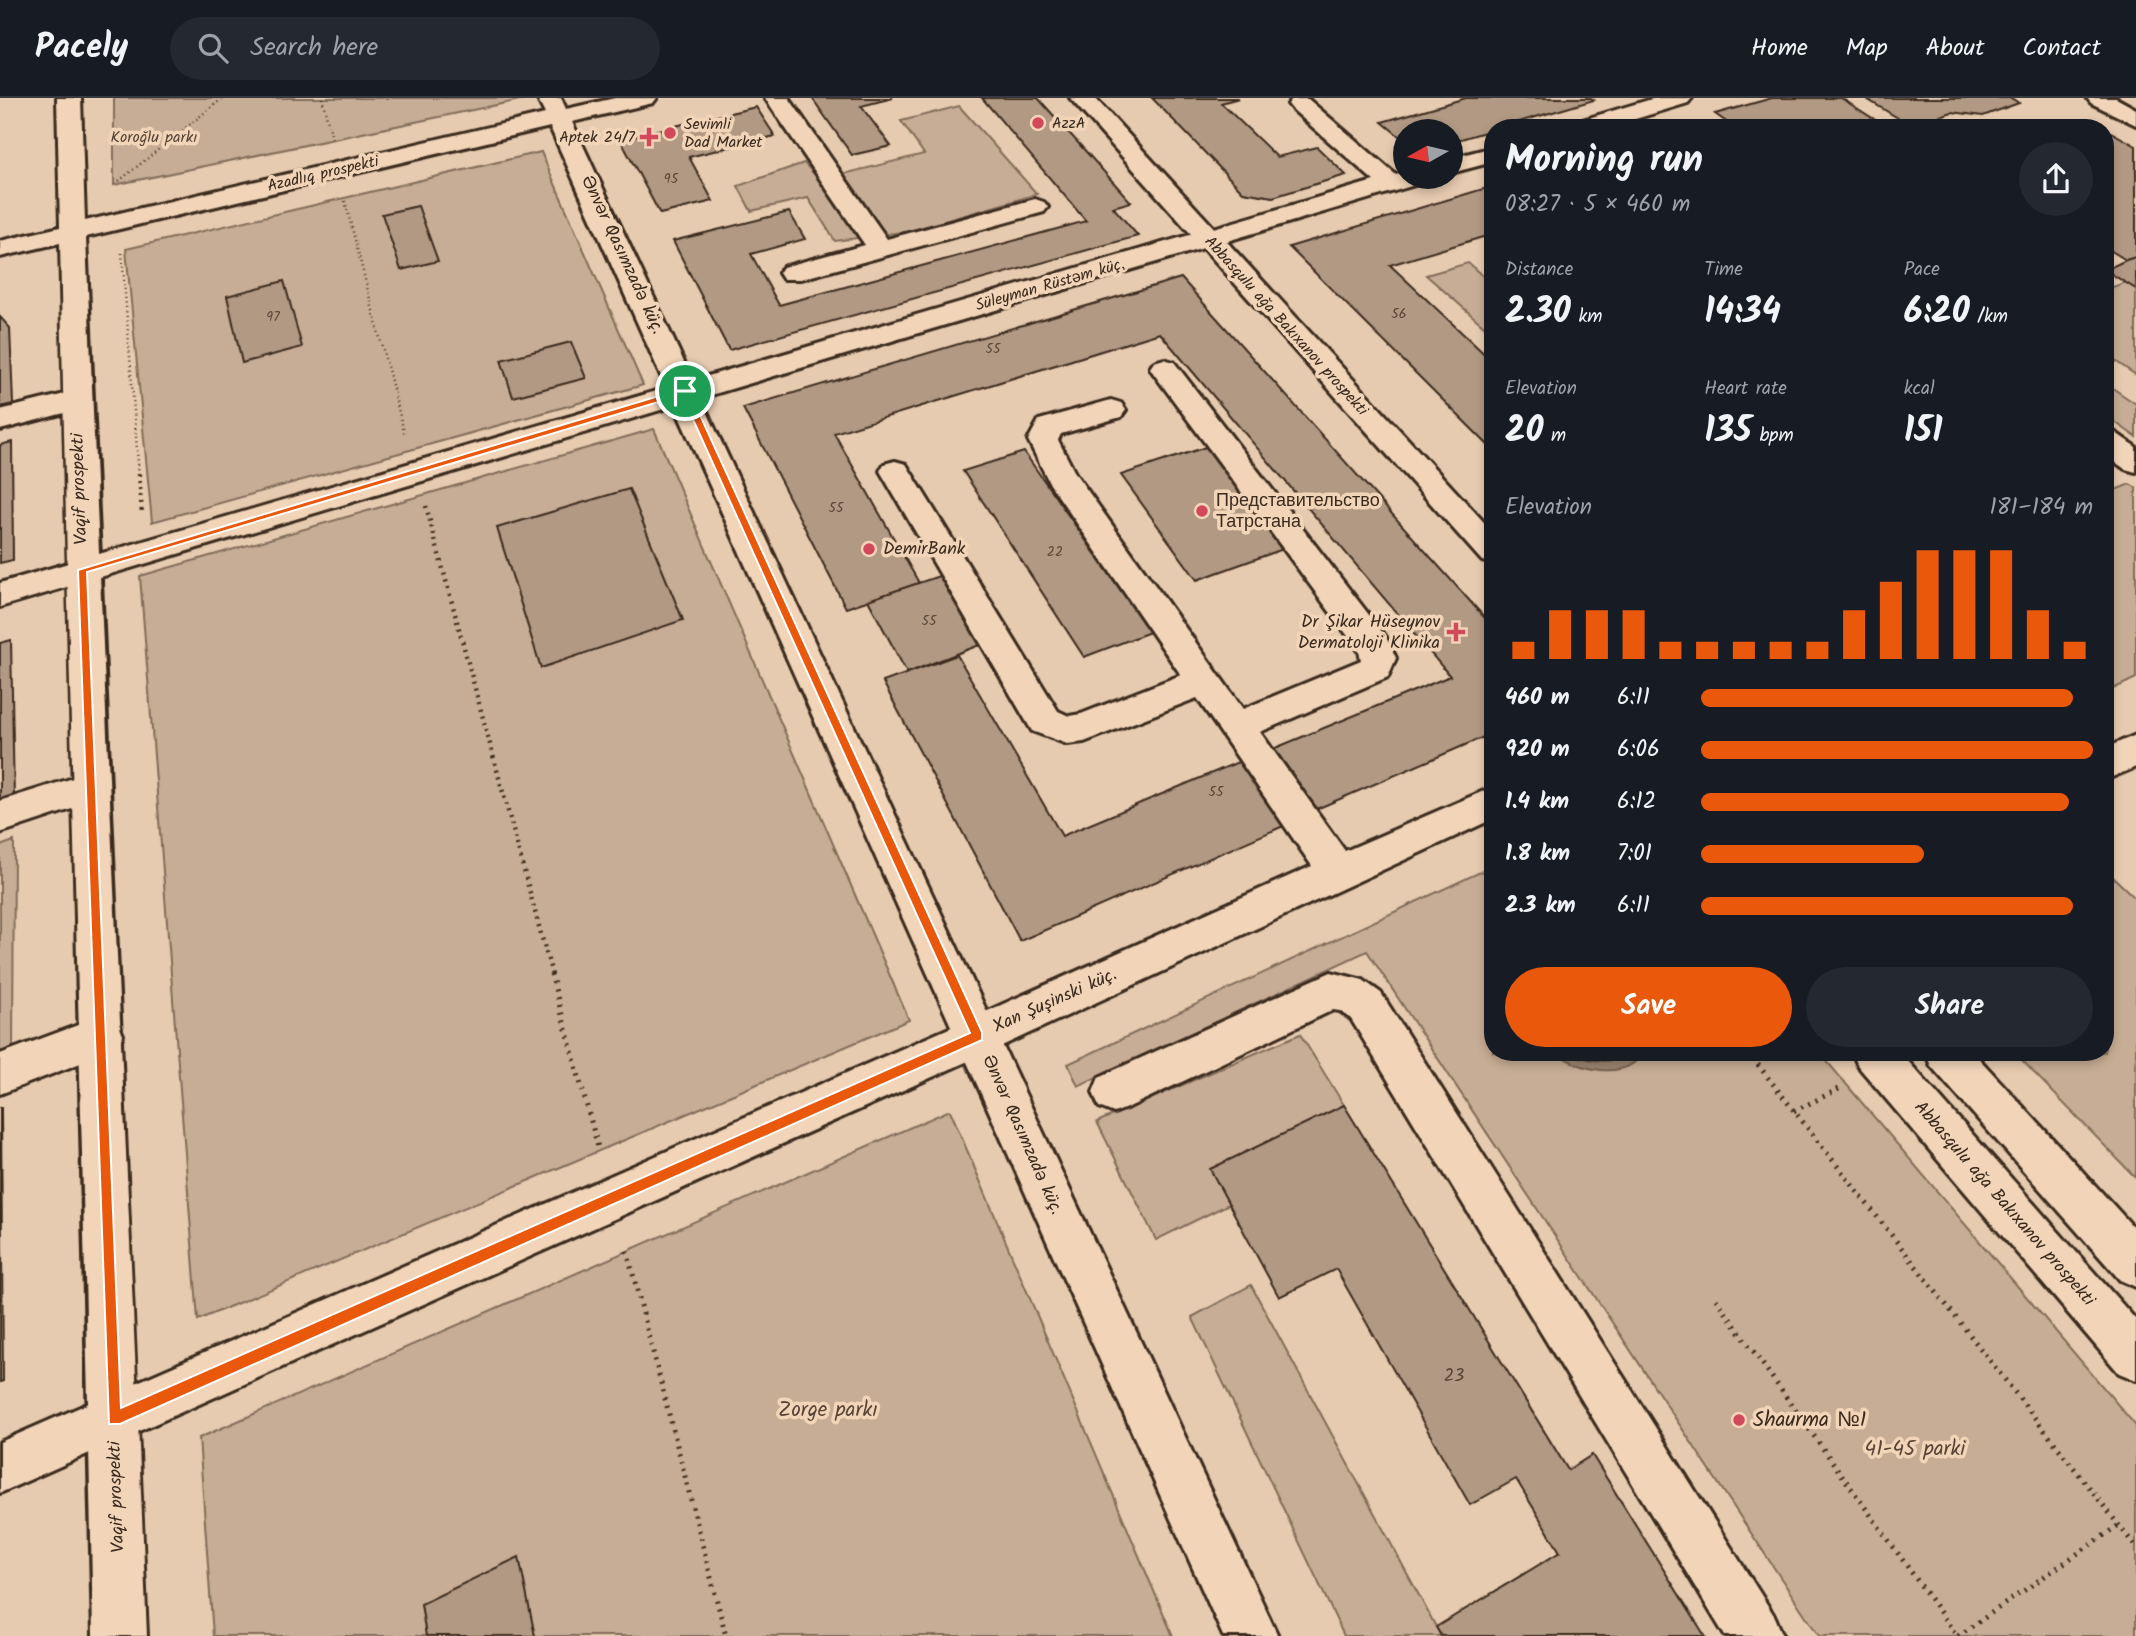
<!DOCTYPE html>
<meta charset="utf-8">
<style>
body{margin:0;font-family:Kalam,sans-serif;background:#242831;color:#f1f3f6;height:100vh;display:flex;flex-direction:column;font-size:26px;white-space:nowrap}
*{box-sizing:border-box;margin:0}
p{font-size:23px;color:#9ea1a6}
.icon{flex:none;width:38px;height:38px;fill:none;stroke:currentColor;stroke-width:2;stroke-linecap:round;stroke-linejoin:round}
.map{position:relative;flex:1;overflow:hidden}
.details{position:absolute;left:1484px;top:21px;width:630px;height:942px;display:flex;flex-direction:column;background:#171b24;border-radius:28px;box-shadow:0 4px 10px #0003}
.details>*{flex:none}
.needle{width:46px;rotate:262deg}
.buttons{position:absolute;left:1393px;top:21px;display:grid;gap:14px}
.buttons a{display:grid;place-items:center;width:70px;height:70px;border-radius:50%;background:#171b24;box-shadow:0 4px 10px #0003;font-size:35px}
.pin{position:absolute;display:grid;place-items:center;width:60px;height:60px;color:#fff;margin:-30px;border:4px solid #fff;border-radius:50%;box-shadow:0 2px 7px #0007}
.round{display:grid;place-items:center;flex:none;width:74px;height:74px;border-radius:37px;background:#242831}
.summary{display:flex;align-items:center;justify-content:space-between;height:119px;padding:0 21px}
h1{font-size:38px;font-weight:700;line-height:52px}
.figures{display:grid;grid-template-columns:repeat(3,1fr);gap:10px;height:119px;padding:7px 21px}
.figures div{display:grid;align-content:center}
.figures b{font-size:35px;font-weight:700}
.figures small{font-size:19px;font-weight:400}
.figures p{font-size:19px}
.chart{height:196px;padding:14px 21px}
.chart p{display:flex;justify-content:space-between}
.chart svg{width:100%;height:126px;margin-top:7px;stroke:#ea580c;stroke-width:6}
.button{display:flex;gap:14px;margin-top:auto;padding:14px 21px}
.button a{flex:1;height:80px;border-radius:42px;background:#ea580c;color:#fff;font-size:28px;font-weight:700;line-height:80px;text-align:center}
.button a+a{background:#242831;color:#f1f3f6}
ul{padding:0 21px;list-style:none;font-size:23px}
li{display:grid;grid-template-columns:112px 84px 1fr;align-items:center;height:52px}
li i{height:18px;border-radius:9px;background:#ea580c}
header{display:flex;align-items:center;gap:42px;box-sizing:border-box;height:98px;padding:0 35px;background:#171b24;border-bottom:2px solid #363941}
header strong{font-size:33px}
nav{display:flex;gap:38px;margin-inline-start:auto;font-size:24px}
.search{width:490px;height:63px;background:#242831;display:flex;align-items:center;gap:18px;box-sizing:border-box;padding:0 24px;border-radius:38px;color:#9ea1a6;font-size:26px}
.map>svg:first-child{display:block}
.green{fill:#c7ad95;stroke:#816c5a;stroke-width:2}
.water{fill:#9c8570;stroke:#75614f;stroke-width:2}
.lines{fill:none;stroke-linecap:round;stroke-linejoin:round}
.shore{stroke:#624e3f;stroke-width:2}
.building{fill:#b19983;stroke:#3b2a1e;stroke-width:2}
.minor-casing{stroke:#3b2a1e;stroke-width:6}
.major-casing{stroke:#3b2a1e;stroke-width:6}
.path-far2{stroke:#3b2a1e;stroke-width:2.5;stroke-dasharray:1 3.5;stroke-linecap:butt}
.path-far1{stroke:#3b2a1e;stroke-width:4.5;stroke-dasharray:2 5;stroke-linecap:butt}
.path{stroke:#3b2a1e;stroke-width:5;stroke-dasharray:2 6;stroke-linecap:butt}
.minor{fill:#f2d5b9;fill-rule:evenodd}
.major{fill:#f2d5b9;fill-rule:evenodd}
.route{fill:#ea580c;stroke:#fff;stroke-width:2;fill-rule:evenodd}
.poi-dot{fill:#d1495b;stroke:#f2d5b9;stroke-width:2.5}
.labels{text-anchor:middle;dominant-baseline:central;stroke-width:7;stroke-linejoin:round;paint-order:stroke}
.number-label{font-size:14px;fill:#584637}
.far-poi-label{font-size:16px;fill:#3b2a1e;stroke:#f2d5b9;text-anchor:start}
.far-park-label{font-size:16px;fill:#574436;stroke:#f2d5b9}
.far-street-label{font-size:16px;fill:#3b2a1e;stroke:#f2d5b9}
.street-label{font-size:18px;fill:#3b2a1e;stroke:#f2d5b9}
.poi-label{font-size:18px;fill:#3b2a1e;stroke:#f2d5b9;text-anchor:start}
.near-number-label{font-size:18px;fill:#584637}
.near-park-label{font-size:21px;fill:#574436;stroke:#f2d5b9}
.near-poi-label{font-size:21px;fill:#3b2a1e;stroke:#f2d5b9;text-anchor:start}
</style>
<header>
<strong>Pacely</strong>
<div class="search"><svg class="icon" aria-label="search" viewBox="0 0 24 24"><circle cx="10" cy="10" r="6"/><path d="M15 15l6 6"/></svg>Search here</div>
<nav><a>Home</a><a>Map</a><a>About</a><a>Contact</a></nav>
</header>
<div class="map">
<svg width="2136" height="1538" viewBox="0 0 2136 1538">
<rect width="100%" height="100%" fill="#e7cbb0"/>
<filter id="ink" filterUnits="userSpaceOnUse"><feTurbulence type="fractalNoise" baseFrequency=".0143" numOctaves="2"/><feDisplacementMap in="SourceGraphic" scale="14" xChannelSelector="R" yChannelSelector="G"/><feConvolveMatrix kernelMatrix="1 2 1 2 8 2 1 2 1" color-interpolation-filters="sRGB"/></filter>
<g filter="url(#ink)">
<!-- green -->
<g class="green">
<path d="M114,0H524L525,1L114,87Z"/>
<path d="M959,8L1037,96L910,133L835,143L808,100L751,113L738,88L804,65L820,82L924,56L901,23Z"/>
<path d="M541,54L643,287L152,424L126,151Z"/>
<path d="M1468,165L1493,187V236L1426,177Z"/>
<path d="M2126,184L2136,191V277L2105,256V192Z"/>
<path d="M2105,285L2136,306V339L2105,317Z"/>
<path d="M654,331L909,922L198,1222L140,478Z"/>
<path d="M2130,386L2136,390V580L2105,595V396Z"/>
<path d="M14,743L13,956L0,960V748Z"/>
<path d="M1493,768V954H1819L2136,1328V1538H1819L1367,853L1078,988L1068,966Z"/>
<path d="M2112,778L2136,801V1080L2014,954H2105V782Z"/>
<path d="M1300,936L1344,1007L1211,1071L1229,1106L1156,1142L1097,1024Z"/>
<path d="M950,1012L1173,1538H213L199,1340Z"/>
<path d="M1251,1187L1441,1538H1344L1192,1219Z"/>
</g>
<!-- water -->
<path class="water" d="M1555,954H1644C1625,984 1579,972 1555,954Z"/>
<g class="lines">
<!-- shore -->
<path class="shore" d="M1568,954C1592,965 1611,966 1635,954"/>
</g>
<!-- building -->
<g class="building">
<path d="M812,0H893L861,8L891,48L852,57Z"/>
<path d="M982,0H1038L1131,104L1113,109L1138,138L729,252L673,143L789,114L805,141L751,156L779,207L1086,123Z"/>
<path d="M1152,0H1239L1221,5L1277,59L1317,49L1346,77L1273,99L1243,94Z"/>
<path d="M1466,0H1591L1594,2L1451,44V33H1405V43L1382,24Z"/>
<path d="M1772,0H1841L1888,30H1735L1715,16Z"/>
<path d="M1865,0H2011L2019,5L1983,18L1952,14L1911,28Z"/>
<path d="M756,9L775,38L689,59L713,103L660,116L620,41Z"/>
<path d="M2111,34L2136,48V159L2126,162L2105,149V36Z"/>
<path d="M1493,88V136L1390,167L1493,264V352L1289,149Z"/>
<path d="M418,108L438,163L401,172L382,116Z"/>
<path d="M2136,159V191L2105,172L2126,162Z"/>
<path d="M1181,180L1493,529V635L1312,713L1268,653L1450,578L1160,235L834,335L919,485L846,510L743,310Z"/>
<path d="M284,183L302,249L242,265L227,198Z"/>
<path d="M0,219L10,230L13,306L0,309Z"/>
<path d="M571,244L586,280L513,299L501,262Z"/>
<path d="M12,344L13,462L0,465V347Z"/>
<path d="M1206,349L1286,450L1197,482L1121,377Z"/>
<path d="M1024,354L1150,534L1084,559L963,373Z"/>
<path d="M629,391L683,522L541,570L497,430Z"/>
<path d="M951,474L990,543L907,575L868,502Z"/>
<path d="M11,542L14,701L0,705V545Z"/>
<path d="M957,557L1062,738L1243,662L1288,726L1020,843L883,584Z"/>
<path d="M1344,1007L1568,1372L1592,1357L1705,1538H1441L1436,1529L1560,1454L1516,1381L1470,1407L1336,1171L1279,1199L1210,1071Z"/>
<path d="M1,1010L3,1283L0,1284V1010Z"/>
<path d="M519,1459L535,1538H426L421,1506Z"/>
</g>
<g class="lines">
<!-- minor casing -->
<g class="minor-casing">
<g id="minor">
<path d="M765,0H789L887,141L1035,101L1044,104L1048,109L1044,114L801,181H783L779,175L783,169L865,147Z"/>
<path d="M1655,0H1692L1688,5L1606,30H1568L1572,25Z"/>
<path d="M2087,0H2116L2136,11V27L2091,5Z"/>
<path d="M1292,1H1308L1396,77L1405,74V79H1428L1425,84L0,509V485L1374,83L1292,11L1288,6Z"/>
<path d="M1493,49V64L1451,75V60Z"/>
<path d="M1164,261L1174,264L1386,539L1396,560L1388,579L1260,634L1345,753L1493,689V721L993,952L0,1395V1344L963,924L1312,768L1197,600L1084,644L1067,646L1032,633L880,373L884,366L895,363L906,366L1058,613L1069,618L1081,616L1181,577L1050,386L1028,342L1039,322L1111,302L1121,305L1126,312L1121,319L1061,336L1058,342L1075,375L1243,611L1361,562L1359,553L1154,276L1150,270L1154,264Z"/>
<path d="M77,293L87,295L92,302L87,309L0,332V312Z"/>
<path d="M2105,332L2116,335L2136,349V374L2125,371L2105,357Z"/>
<path d="M89,675L102,679L107,690L102,701L0,735V703Z"/>
<path d="M1331,874L1363,882L1381,895L1775,1519L1783,1538H1725L1351,921L1340,913L1333,912L1129,1009L1114,1015L1099,1009L1093,994L1099,979Z"/>
<path d="M102,918L117,923L123,937L117,951L0,996V956Z"/>
</g>
</g>
<!-- major casing -->
<g class="major-casing">
<g id="major">
<path d="M57,0H81L85,123L545,16L537,0H561L566,11L615,0H657L653,5L572,24L1278,1538H1223L550,29L86,139C104,605 128,1071 147,1538H93C84,1073 69,609 60,145L0,159V143L60,129Z"/>
<path d="M1070,0H1095L1493,434V466L1482,463Z"/>
<path d="M2136,637V669L2105,682V650Z"/>
<path d="M1852,954H1900L2136,1222V1282L2119,1275L1858,968Z"/>
<path d="M1925,954H1973L2136,1132V1189L2120,1182L1931,968Z"/>
</g>
</g>
<!-- path-far2 -->
<g class="path-far2">
<path d="M322,0L332,40"/>
<path d="M119,83L223,0"/>
<path d="M345,103L405,338"/>
<path d="M122,155L139,378"/>
</g>
<!-- path-far1 -->
<g class="path-far1">
<path d="M139,376L142,415"/>
<path d="M426,408L552,877"/>
</g>
<!-- path -->
<g class="path">
<path d="M551,876L599,1053"/>
<path d="M1748,954L2136,1449"/>
<path d="M1794,1013L1841,990"/>
<path d="M627,1153L726,1538"/>
<path d="M1716,1201L1957,1538"/>
<path d="M1958,1538L2119,1427"/>
</g>
<!-- minor -->
<use href="#minor" class="minor"/>
<!-- major -->
<use href="#major" class="major"/>
</g>
</g>
<!-- route -->
<path class="route" d="M682,291L689,293L982,934V942L120,1326H109L78,472ZM682,297L970,935L121,1310L87,474Z"/>
<!-- markers -->
<g class="poi-dot">
<circle cx="1038" cy="25" r="7"/>
<circle cx="670" cy="35" r="7"/>
<path d="M645.5 28.5h7v7h7v7h-7v7h-7v-7h-7v-7h7z"/>
<circle cx="1202" cy="413" r="7"/>
<circle cx="869" cy="451" r="7"/>
<path d="M1452.5 523.5h7v7h7v7h-7v7h-7v-7h-7v-7h7z"/>
<circle cx="1739" cy="1322" r="7"/>
</g>
<g class="labels">
<!-- number labels -->
<g class="number-label">
<text x="671" y="81">95</text>
<text x="1399" y="216">56</text>
<text x="273" y="219">97</text>
<text x="993" y="251">55</text>
<text x="836" y="410">55</text>
<text x="1055" y="454">22</text>
<text x="929" y="523">55</text>
<text x="1216" y="694">55</text>
</g>
<!-- far-poi labels -->
<g class="far-poi-label">
<text x="1052" y="25">AzzA</text>
<text x="684" y="26">Sevimli<tspan x="684" dy="18">Dad Market</tspan></text>
<text x="635" y="39" text-anchor="end">Aptek 24/7</text>
</g>
<!-- far-park labels -->
<g class="far-park-label">
<text x="154" y="39">Koroğlu parkı</text>
</g>
<!-- far-street labels -->
<g class="far-street-label">
<text transform="translate(323 76) rotate(-13)">Azadlıq prospekti</text>
<text transform="translate(1050 187) rotate(-16)">Süleyman Rüstəm küç.</text>
<text transform="translate(1286 228) rotate(48)">Abbasqulu ağa Bakıxanov prospekti</text>
</g>
<!-- street labels -->
<g class="street-label">
<text transform="translate(622 157) rotate(65)">Ənvər Qasımzadə küç.</text>
<text transform="translate(80 391) rotate(-92)">Vaqif prospekti</text>
<text transform="translate(1055 903) rotate(-24)">Xan Şuşinski küç.</text>
<text transform="translate(1022 1037) rotate(66)">Ənvər Qasımzadə küç.</text>
<text transform="translate(2004 1106) rotate(49)">Abbasqulu ağa Bakıxanov prospekti</text>
<text transform="translate(117 1399) rotate(-92)">Vaqif prospekti</text>
</g>
<!-- poi labels -->
<g class="poi-label">
<text x="1216" y="403">Представительство<tspan x="1216" dy="21">Татрстана</tspan></text>
<text x="883" y="451">DemirBank</text>
<text x="1440" y="524" text-anchor="end">Dr Şikar Hüseynov<tspan x="1440" dy="21">Dermatoloji Klinika</tspan></text>
</g>
<!-- near-number labels -->
<g class="near-number-label">
<text x="1454" y="1278">23</text>
</g>
<!-- near-park labels -->
<g class="near-park-label">
<text x="828" y="1312">Zorge parkı</text>
<text x="1915" y="1351">41-45 parki</text>
</g>
<!-- near-poi labels -->
<g class="near-poi-label">
<text x="1753" y="1322">Shaurma №1</text>
</g>
</g>
</svg>
<div class="buttons">
<a><svg class="needle" viewBox="-14 -14 28 28"><path d="M0-13l5 13h-10z" fill="#e53935"/><path d="M0 13l5-13h-10z" fill="#9ea1a6"/></svg></a>
</div>
<div class="pin" style="left:685px;top:293px;background:#1e9e55"><svg class="icon" aria-label="arrive" viewBox="0 0 24 24"><path d="M6 21V4h12l-3 4 3 4H6"/></svg></div>
<section class="details">
<div class="summary"><div><h1>Morning run</h1><p>08:27 · 5 × 460 m</p></div><a class="round"><svg class="icon" aria-label="share" viewBox="0 0 24 24"><path d="M12 15V3M7 8l5-5 5 5M5 13v7h14v-7"/></svg></a></div>
<div class="figures">
<div><p>Distance</p><b>2.30<small> km</small></b></div>
<div><p>Time</p><b>14:34</b></div>
<div><p>Pace</p><b>6:20<small> /km</small></b></div>
</div>
<div class="figures">
<div><p>Elevation</p><b>20<small> m</small></b></div>
<div><p>Heart rate</p><b>135<small> bpm</small></b></div>
<div><p>kcal</p><b>151</b></div>
</div>
<div class="chart"><p><span>Elevation</span>181–184 m</p>
<svg viewBox="0 0 160 44" preserveAspectRatio="none"><path d="M5 44V38M15 44V27M25 44V27M35 44V27M45 44V38M55 44V38M65 44V38M75 44V38M85 44V38M95 44V27M105 44V17M115 44V6M125 44V6M135 44V6M145 44V27M155 44V38"/></svg>
</div>
<ul>
<li><b>460 m</b>6:11<i style="width:95%"></i></li>
<li><b>920 m</b>6:06<i style="width:100%"></i></li>
<li><b>1.4 km</b>6:12<i style="width:94%"></i></li>
<li><b>1.8 km</b>7:01<i style="width:57%"></i></li>
<li><b>2.3 km</b>6:11<i style="width:95%"></i></li>
</ul>
<div class="button"><a>Save</a><a>Share</a></div>
</section>
</div>
